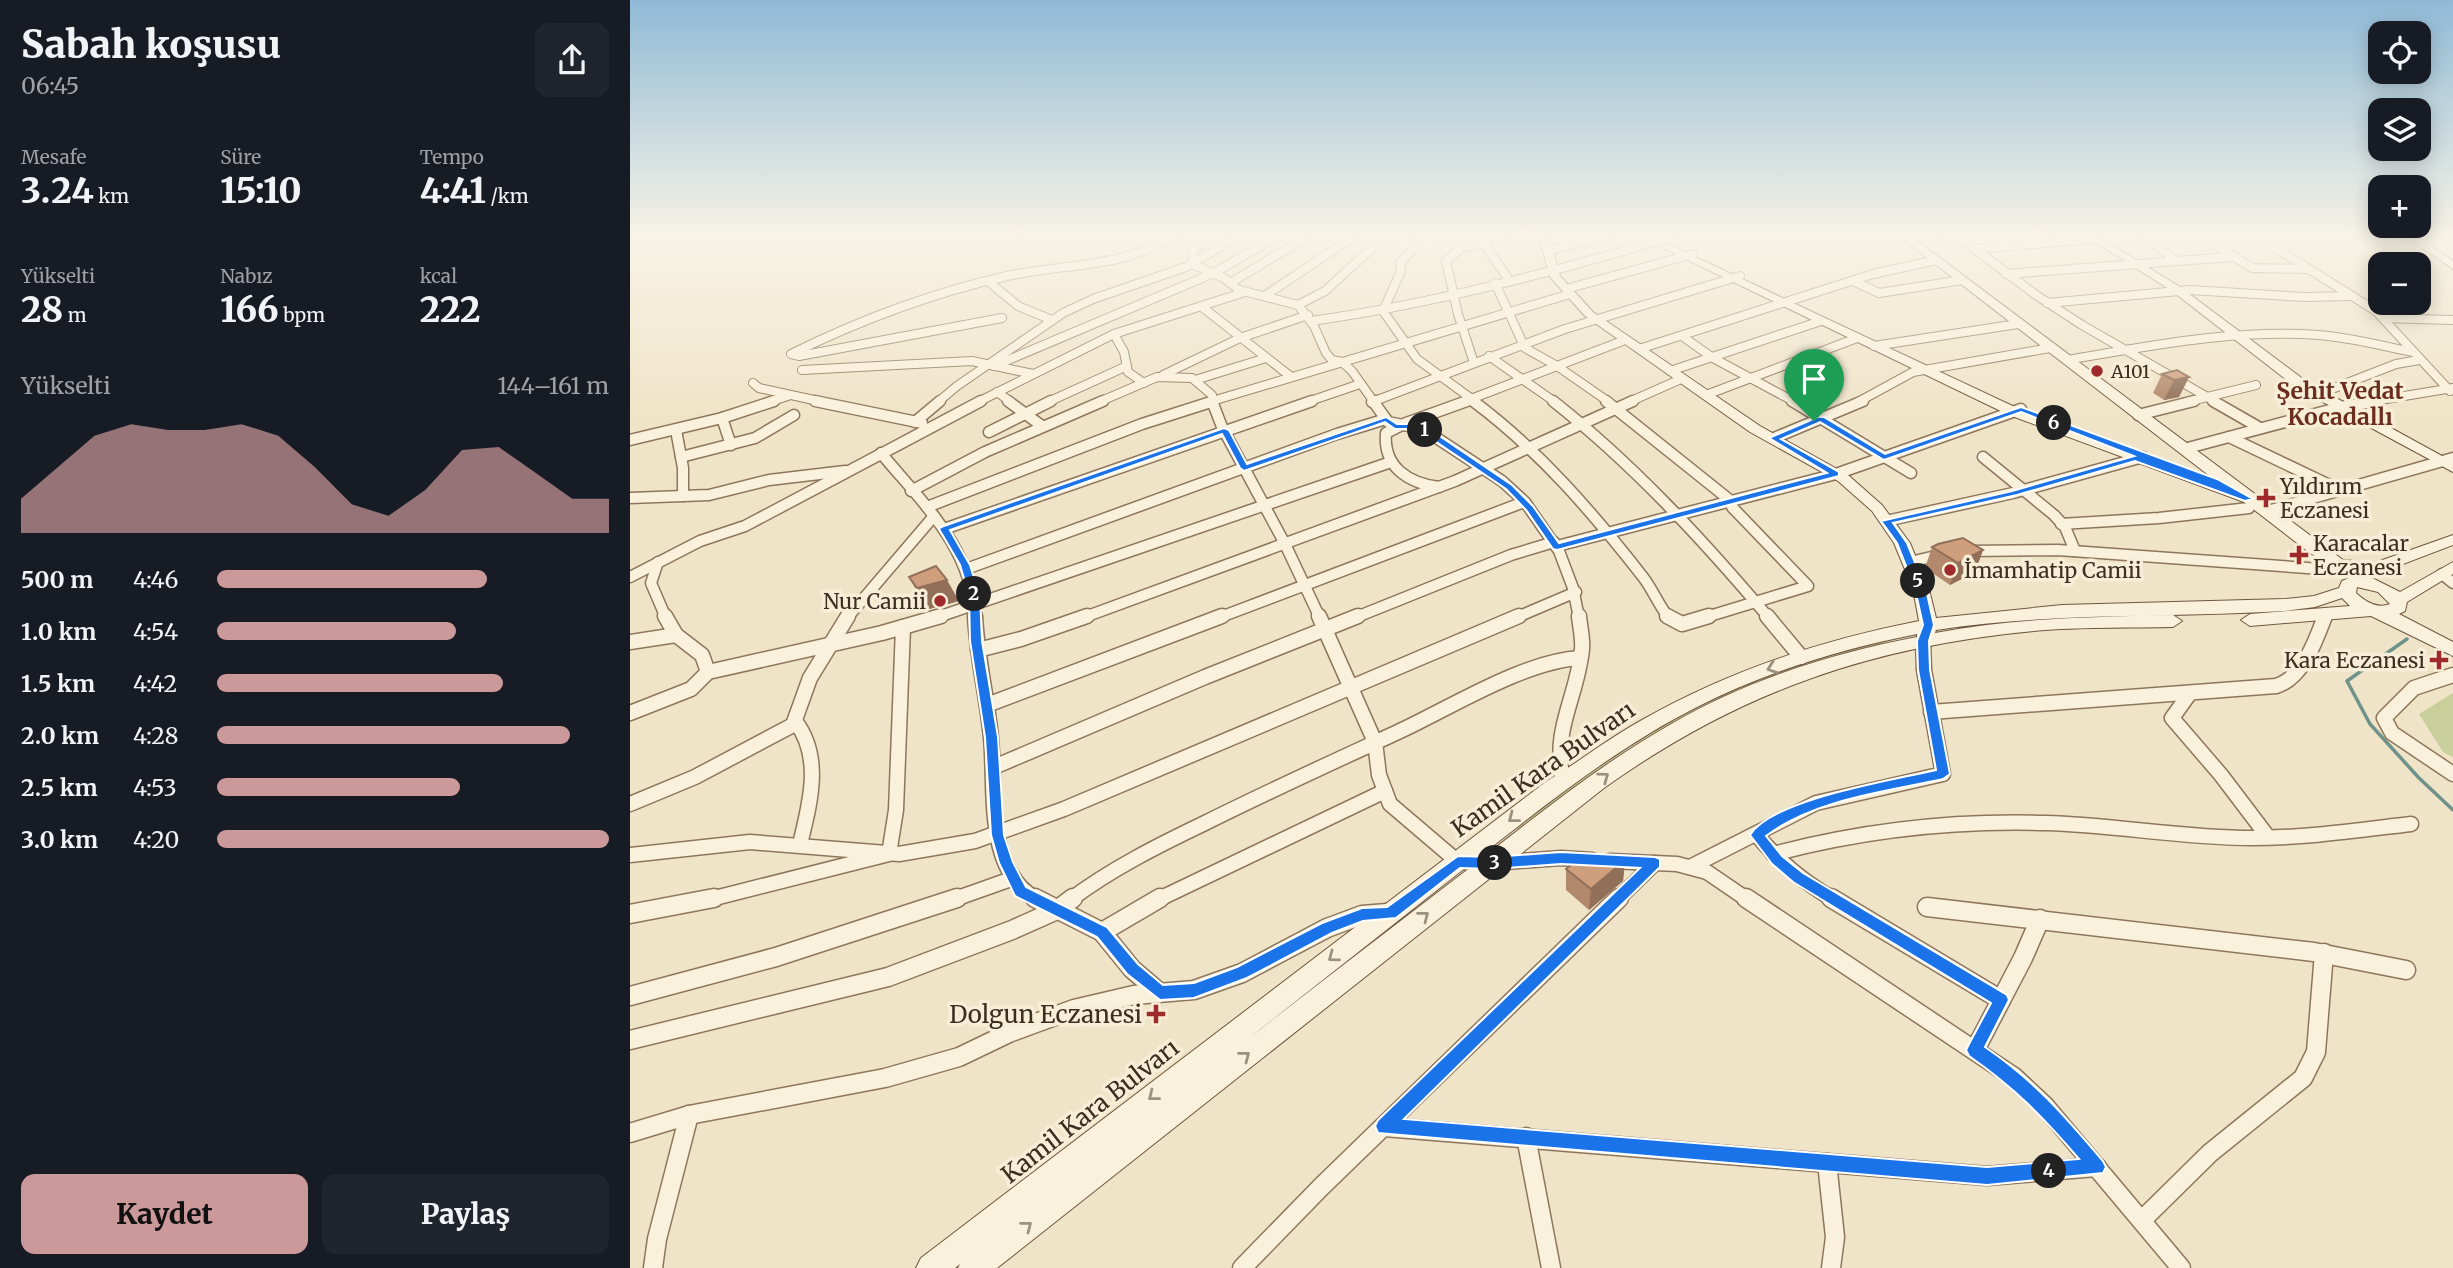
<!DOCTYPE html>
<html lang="tr">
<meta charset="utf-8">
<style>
body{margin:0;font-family:Merriweather,serif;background:#20242c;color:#f1f3f6;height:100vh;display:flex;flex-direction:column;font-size:26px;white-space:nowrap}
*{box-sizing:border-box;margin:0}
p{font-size:23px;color:#9ea1a6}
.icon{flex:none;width:38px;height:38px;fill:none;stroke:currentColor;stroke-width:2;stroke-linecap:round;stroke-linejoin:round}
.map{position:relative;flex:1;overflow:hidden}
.drawer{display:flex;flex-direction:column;background:#171b24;width:630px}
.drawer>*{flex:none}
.buttons{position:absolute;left:1738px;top:21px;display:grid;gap:14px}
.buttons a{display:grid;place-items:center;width:63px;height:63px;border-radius:14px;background:#171b24;box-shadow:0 4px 18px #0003;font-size:35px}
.pin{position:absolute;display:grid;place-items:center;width:60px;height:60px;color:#fff;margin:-72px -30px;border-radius:50% 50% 50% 0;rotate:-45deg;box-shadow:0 0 7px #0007}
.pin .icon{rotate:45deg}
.km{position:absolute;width:35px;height:35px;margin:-18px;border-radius:50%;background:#222;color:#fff;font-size:19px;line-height:35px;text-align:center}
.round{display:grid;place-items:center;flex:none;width:74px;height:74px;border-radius:14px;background:#20242c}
.headline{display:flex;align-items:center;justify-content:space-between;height:119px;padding:0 21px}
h1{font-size:38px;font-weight:800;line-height:52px}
.stats{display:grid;grid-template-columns:repeat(3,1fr);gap:10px;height:119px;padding:7px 21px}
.stats div{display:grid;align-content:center}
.stats b{font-size:35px;font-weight:800}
.stats small{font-size:19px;font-weight:400}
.stats p{font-size:19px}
.chart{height:196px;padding:14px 21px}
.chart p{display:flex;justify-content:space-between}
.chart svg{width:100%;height:126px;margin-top:7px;fill:#cc999b;opacity:.7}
.cta{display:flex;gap:14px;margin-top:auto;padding:14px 21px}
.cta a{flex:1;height:80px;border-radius:14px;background:#cc999b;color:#111;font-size:28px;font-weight:800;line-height:80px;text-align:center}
.cta a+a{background:#20242c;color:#f1f3f6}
ul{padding:0 21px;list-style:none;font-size:23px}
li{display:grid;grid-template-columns:112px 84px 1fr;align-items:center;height:52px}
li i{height:18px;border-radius:9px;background:#cc999b}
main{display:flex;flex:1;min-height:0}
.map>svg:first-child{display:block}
.green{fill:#c9cf9b}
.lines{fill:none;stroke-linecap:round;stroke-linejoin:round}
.stream{stroke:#6f938a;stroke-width:3.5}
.street-far3-casing{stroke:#8d765c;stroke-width:10}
.street-far2-casing{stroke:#8d765c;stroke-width:13}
.street-far1-casing{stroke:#8d765c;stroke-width:17}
.street-casing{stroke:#8d765c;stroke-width:21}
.secondary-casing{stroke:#6f573f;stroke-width:2}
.street-far3{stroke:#faf1dc;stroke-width:8}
.street-far2{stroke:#faf1dc;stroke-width:10}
.street-far1{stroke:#faf1dc;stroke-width:14}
.street{stroke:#faf1dc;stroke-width:18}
.secondary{fill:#faf1dc;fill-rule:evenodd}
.wall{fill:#b2896c}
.shaded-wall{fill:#916f58}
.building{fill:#cf9f7d;stroke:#916f58;stroke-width:2}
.oneway{stroke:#9c907e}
.route{fill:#1a73e8;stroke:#fff;stroke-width:2;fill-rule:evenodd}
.poi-dot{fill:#9e2a2b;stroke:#f7eed8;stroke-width:2.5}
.labels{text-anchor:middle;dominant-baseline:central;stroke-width:7;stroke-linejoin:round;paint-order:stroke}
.far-poi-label{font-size:18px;fill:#3d2e20;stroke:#f7eed8;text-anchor:start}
.poi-label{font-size:21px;fill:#3d2e20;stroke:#f7eed8;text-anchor:start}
.far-district-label{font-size:23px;font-weight:bold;fill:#6b2e1e;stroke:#f7eed8}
.near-street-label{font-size:24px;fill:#3d2e20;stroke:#f7eed8}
.near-poi-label{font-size:24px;fill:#3d2e20;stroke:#f7eed8;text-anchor:end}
</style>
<main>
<section class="drawer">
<div class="headline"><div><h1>Sabah koşusu</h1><p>06:45</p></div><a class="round"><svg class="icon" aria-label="share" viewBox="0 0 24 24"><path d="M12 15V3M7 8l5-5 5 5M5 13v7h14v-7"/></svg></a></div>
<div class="stats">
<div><p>Mesafe</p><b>3.24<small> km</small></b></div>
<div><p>Süre</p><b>15:10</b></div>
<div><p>Tempo</p><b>4:41<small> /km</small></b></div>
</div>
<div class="stats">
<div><p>Yükselti</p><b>28<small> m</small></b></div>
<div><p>Nabız</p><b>166<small> bpm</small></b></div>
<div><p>kcal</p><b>222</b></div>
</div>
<div class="chart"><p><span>Yükselti</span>144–161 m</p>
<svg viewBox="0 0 160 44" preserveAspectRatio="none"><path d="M0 44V32L10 21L20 10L30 6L40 8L50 8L60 6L70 10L80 21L90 34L100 38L110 29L120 15L130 14L140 23L150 32L160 32V44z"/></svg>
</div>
<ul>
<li><b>500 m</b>4:46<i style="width:69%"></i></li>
<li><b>1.0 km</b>4:54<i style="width:61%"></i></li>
<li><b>1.5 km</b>4:42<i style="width:73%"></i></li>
<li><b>2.0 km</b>4:28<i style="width:90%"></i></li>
<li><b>2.5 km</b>4:53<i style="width:62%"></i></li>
<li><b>3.0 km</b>4:20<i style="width:100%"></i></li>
</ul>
<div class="cta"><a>Kaydet</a><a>Paylaş</a></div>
</section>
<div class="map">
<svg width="1823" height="1268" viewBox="0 0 1823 1268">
<rect width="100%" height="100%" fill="#f0e4c8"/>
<!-- green -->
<g class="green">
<path d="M1254,640L1256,643C1177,663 1103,689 1032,728C981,757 935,794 888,830L886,828C934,791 982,754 1034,724C1103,684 1178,661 1254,640Z"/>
<path d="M1823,693V757L1813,752L1789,714Z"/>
</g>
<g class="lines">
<!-- stream -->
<path class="stream" d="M1777,639L1717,681L1740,724L1789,778L1823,810"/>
<!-- street-far3 casing -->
<g class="street-far3-casing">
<g id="street-far3">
<path d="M576,237L562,251L564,265L594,278L609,290L668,305L684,326L696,353L702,360L712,362L722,371L744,402"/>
<path d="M794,237L770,263L771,271L753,311L787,359L846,402"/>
<path d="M1316,237L1340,244"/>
<path d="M1339,237L1341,246L1406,295L1452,325L1586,402"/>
<path d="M1515,237L1547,261"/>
<path d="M1573,237L1622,268L1679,269"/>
<path d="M1628,237L1746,311L1820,391"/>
<path d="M1633,240L1700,237"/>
<path d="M853,242L879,280"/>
<path d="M1345,249L1464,239"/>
<path d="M918,250L979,237"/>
<path d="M1376,274L1601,257"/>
<path d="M1223,281L1249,293L1332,280"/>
<path d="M359,282L388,306L422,320"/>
<path d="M600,283L677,237"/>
<path d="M865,283L895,348L927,366L979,402"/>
<path d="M936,289L1063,254"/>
<path d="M636,295L723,237"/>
<path d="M1417,303L1560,290L1674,297L1721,296"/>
<path d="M668,305L695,291L754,237"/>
<path d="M571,306L660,376"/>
<path d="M372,318L169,356L161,354C230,320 302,293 377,276C435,263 490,269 542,237"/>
<path d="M1753,318L1823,320"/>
<path d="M681,321C803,304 923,272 1041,237"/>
<path d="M484,334L494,352L498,372L514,383"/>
<path d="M1052,336L1083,358L1165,402"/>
<path d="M1244,346L1388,324"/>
<path d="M1009,349L1243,274L1306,260"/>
<path d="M859,356L925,402"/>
<path d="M1437,360C1520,346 1603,329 1688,335C1720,337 1751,346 1783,352"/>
<path d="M844,363L828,314L816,261L830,249L871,237"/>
<path d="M364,366L584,273L646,237"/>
<path d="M172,370L342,361L403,374"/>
<path d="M1040,371L1191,321"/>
<path d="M533,375L610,338L678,315"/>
<path d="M565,380L636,358"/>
<path d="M123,383L129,388L193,402"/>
<path d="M367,392L381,402"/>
<path d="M1689,394L1766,364L1789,360"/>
<path d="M1076,395L1227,338"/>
<path d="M139,402L158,396"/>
<path d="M308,402L327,386L433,313L463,299L556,267L607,237"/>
<path d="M348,402L484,334L615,292"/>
<path d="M418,402L497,366"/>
<path d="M469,402L527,377L562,378L582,395L583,402"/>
<path d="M579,402L940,294"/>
<path d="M677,402L730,384"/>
<path d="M742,402L935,329L1110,276"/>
<path d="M833,402L995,340"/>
<path d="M999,402L1051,379"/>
<path d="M1228,402L1283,372L1420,348"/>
<path d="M1557,402L1626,385"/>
<path d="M1738,402L1823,388"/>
</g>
</g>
<!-- street-far2 casing -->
<g class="street-far2-casing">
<g id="street-far2">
<path d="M185,401L292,423"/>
<path d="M378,401L412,426"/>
<path d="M582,401L592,427L655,544L690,618"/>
<path d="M743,401L758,422L793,429L872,481L895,502L929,551L943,588L949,618"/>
<path d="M843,401C909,450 963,513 1013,577C1023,590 1029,606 1039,618"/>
<path d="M923,401C1003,464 1073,540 1139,618"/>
<path d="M976,401L1101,501L1102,507L1178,586L1073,618"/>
<path d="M1162,401L1281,473"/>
<path d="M1583,401L1630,428"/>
<path d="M742,402L746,401"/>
<path d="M1508,415L1564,401"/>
<path d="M92,418L101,445"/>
<path d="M285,422L310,401"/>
<path d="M46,430L53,468V496"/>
<path d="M359,432L421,401"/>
<path d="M1599,437L1710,490"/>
<path d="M1144,438L1233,401"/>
<path d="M0,440L92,418L144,401"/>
<path d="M1554,449L1711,407L1748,401"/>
<path d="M251,453C293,504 342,547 345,618"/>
<path d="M51,457L125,438L164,415"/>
<path d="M1353,457L1424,515L1435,527L1445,551"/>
<path d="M809,487C778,483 753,467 756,433L776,423L837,401"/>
<path d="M281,491L355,452L473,401"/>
<path d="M0,498L79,495L139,480L215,471"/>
<path d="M297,507L512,424L584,401"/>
<path d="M1641,510L1823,458"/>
<path d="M1256,521L1383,493L1513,457"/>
<path d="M1431,524L1529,518L1619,508"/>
<path d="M314,529L682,401"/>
<path d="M927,546L1206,474L1391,409"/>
<path d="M1339,551L1428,550L1705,570"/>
<path d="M28,562L21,583L36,618"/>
<path d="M1280,562L1314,554"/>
<path d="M336,569L707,434L756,419"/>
<path d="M1812,574L1823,583"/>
<path d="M0,577L70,541L115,526L351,401"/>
<path d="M217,618L304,516"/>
<path d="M305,618L761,462"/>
<path d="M452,618L825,481L1003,401"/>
<path d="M588,618L894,502"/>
<path d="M724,618L881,555L924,542"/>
<path d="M885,618L946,592"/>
<path d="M1695,618L1696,614"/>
</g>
</g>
<!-- street-far1 casing -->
<g class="street-far1-casing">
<g id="street-far1">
<path d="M345,616C347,657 357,697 361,738C366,790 354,872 408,900"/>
<path d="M689,616L745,742L749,775L760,804L828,862L862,863L931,858L962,860"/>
<path d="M1037,616L1052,624L1079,616"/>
<path d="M1137,616L1171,657"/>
<path d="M0,642L46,635"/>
<path d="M348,650L391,639L457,616"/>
<path d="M78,672L252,633L311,616"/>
<path d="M1823,675L1784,688L1754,718L1762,733L1823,774"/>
<path d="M1560,693L1542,718L1591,775L1638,837"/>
<path d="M357,705L592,616"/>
<path d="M1301,712L1646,686C1673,678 1686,640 1695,616"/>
<path d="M0,713L61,689L78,672L72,655L46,635L35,616"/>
<path d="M165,721C193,757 180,803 170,844"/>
<path d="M364,767L575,677L728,616"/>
<path d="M933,782C922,727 947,699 952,649C953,638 950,627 949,616"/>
<path d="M0,804L65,777L163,725L180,678L218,616"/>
<path d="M1127,835C1150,863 1173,881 1204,900"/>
<path d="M1143,854C1234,830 1322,820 1416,823C1485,825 1554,838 1622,838C1675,838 1729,830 1781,824"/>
<path d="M0,855L120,842L269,854L345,841L434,809L889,616"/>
<path d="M980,861L1047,864L1077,872L1118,900"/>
<path d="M1060,867L1186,803L1313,774L1294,670L1293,641"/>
<path d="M77,900L259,854L266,810L273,627"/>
<path d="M322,900L384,878"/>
<path d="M440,900C481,869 529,845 575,823C639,791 703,762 768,732C820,708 894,661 950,658"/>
<path d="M527,900L755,791"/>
<path d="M987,900L1025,863"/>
</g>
</g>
<!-- street casing -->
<g class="street-casing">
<g id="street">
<path d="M405,898L472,932L502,969L530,993"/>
<path d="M1116,898L1384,1077L1415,1106L1551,1268"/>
<path d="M1201,898L1371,1000"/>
<path d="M1297,907L1684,952L1776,970"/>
<path d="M0,914L84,898"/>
<path d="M472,932L530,898"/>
<path d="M0,996L146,957L327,898"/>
<path d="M0,1040L258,977L382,930L427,910L443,898"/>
<path d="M1345,1050L1393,958L1410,919"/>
<path d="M754,1127L1357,1176L1467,1167"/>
<path d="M0,1133L59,1115L255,1078L329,1057L379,1033L444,1009L504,995L564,990L612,973L697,928L732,915L757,913"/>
<path d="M896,1137L921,1268"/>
<path d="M1197,1163L1205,1237L1201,1268"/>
<path d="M1512,1220L1580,1153L1673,1078L1686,1052L1694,953"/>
<path d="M23,1268L27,1239L59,1115"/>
<path d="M612,1268L691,1187L989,898"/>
</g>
</g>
<!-- secondary casing -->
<g class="secondary-casing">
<g id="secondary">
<path d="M909,237H919L930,276L963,312L1130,426L1218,475L1252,505L1280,543L1299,589L1306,618L1432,605L1655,599L1684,596L1709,588L1712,581L1719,578L1676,550L1614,502L1379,415L1010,237H1023L1389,409L1590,484L1270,237H1282L1713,560L1744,563L1823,535V545L1752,572L1734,574L1770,592L1823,562V574L1777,602L1775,611L1769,614L1823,642V656L1741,616L1620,626L1611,620L1620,614L1720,606L1712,598L1685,607L1655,611C1538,618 1422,612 1306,630L1305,633C1384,618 1463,617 1543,615L1552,621L1543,627C1500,628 1458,627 1415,630C1248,644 1111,690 974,788L367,1268H328L330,1264L325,1268H286L291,1258L917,781C949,762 979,738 1012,720C1098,671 1192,640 1289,621L1283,589L1264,543L1242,511L1208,481L1120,432L955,316L920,277ZM1727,587L1748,592L1760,604C1747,609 1736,602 1726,593ZM1287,634V637C1202,653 1118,680 1043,723C970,764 904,818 837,870C764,926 691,982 619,1038C694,979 769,920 844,861C915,805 986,748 1067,707C1136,672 1211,649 1287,634Z"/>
<path d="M1457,237H1469L1550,287L1677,382L1823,462V472L1667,388L1542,291Z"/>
<path d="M1776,237H1788L1823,261V269Z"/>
</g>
</g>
<!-- street-far3 -->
<use href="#street-far3" class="street-far3"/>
<!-- street-far2 -->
<use href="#street-far2" class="street-far2"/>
<!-- street-far1 -->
<use href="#street-far1" class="street-far1"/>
<!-- street -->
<use href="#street" class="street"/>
<!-- secondary -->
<use href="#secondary" class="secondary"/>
</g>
<!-- wall -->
<g class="wall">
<path d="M1532,374L1559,377L1549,397L1534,400L1523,393Z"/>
<path d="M1302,547L1353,550L1345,572L1320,585L1295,568Z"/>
<path d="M279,577L329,601L299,609L291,599Z"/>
<path d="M995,860L993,881L959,910L936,890V869Z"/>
</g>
<!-- shaded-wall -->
<g class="shaded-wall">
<path d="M1559,377L1549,397L1534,400L1544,380Z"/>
<path d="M1353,550L1345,572L1320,585L1328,563Z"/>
<path d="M317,580L329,601L299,609L287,588Z"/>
<path d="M995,860L993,881L959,910L961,889Z"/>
</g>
<!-- building -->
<g class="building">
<path d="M1547,370L1559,377L1544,380L1532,374Z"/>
<path d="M1333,538L1353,550L1328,563L1302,547L1308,544Z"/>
<path d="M306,566L317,580L287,588L279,577Z"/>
<path d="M951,856H989L995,860L961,889L936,869Z"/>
</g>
<!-- one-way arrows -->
<defs><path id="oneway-chevron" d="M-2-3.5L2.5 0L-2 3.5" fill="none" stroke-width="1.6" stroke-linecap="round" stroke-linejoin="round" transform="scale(1.75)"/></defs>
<g class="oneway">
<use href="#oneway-chevron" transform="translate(1142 668) rotate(160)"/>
<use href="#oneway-chevron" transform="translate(974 777) rotate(-36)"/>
<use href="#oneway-chevron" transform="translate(883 818) rotate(142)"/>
<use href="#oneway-chevron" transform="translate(794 916) rotate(-38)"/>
<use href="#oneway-chevron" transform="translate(703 957) rotate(143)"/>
<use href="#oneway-chevron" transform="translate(615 1056) rotate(-38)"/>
<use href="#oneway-chevron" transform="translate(523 1096) rotate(142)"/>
<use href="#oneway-chevron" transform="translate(397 1226) rotate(-38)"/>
</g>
<!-- sky -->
<linearGradient id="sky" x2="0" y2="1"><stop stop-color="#8fbad6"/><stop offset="0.57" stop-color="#f8f3e6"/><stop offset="1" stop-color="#f8f3e6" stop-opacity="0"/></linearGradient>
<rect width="1823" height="415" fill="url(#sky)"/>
<!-- route -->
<path class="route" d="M1391,407L1587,479L1623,499L1615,501L1505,461L1387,495L1263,523L1277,543L1296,589L1304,625L1299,641L1300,670L1320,774L1313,779C1255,792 1185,799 1136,836L1152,856L1173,873L1377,995L1379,1000L1355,1047C1405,1081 1434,1115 1473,1161L1476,1167L1473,1173L1357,1185L748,1133L745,1126L748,1120L1010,868L931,864L862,869L830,868L766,918L733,921L702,933L617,978L564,998L530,1000L497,974L467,937L385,896L369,863L361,835L355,737L340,641L339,596L330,565L309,529L311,527L594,428L599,430L617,464L756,417L767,424H792L882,485L903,506L929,543L1197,473L1139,438L1188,417H1194L1255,454ZM1391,412L1504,456L1382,491L1251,521L1267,543L1285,589L1293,625L1287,641L1288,670L1306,770C1264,780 1142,799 1120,835L1142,864L1163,882L1361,1003L1339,1044L1336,1050L1339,1056C1385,1088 1413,1117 1449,1159L1357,1167L774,1119L1030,867V859L1025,857L931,852L862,857L828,856L757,907L732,908L692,923L607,967L564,983L533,985L508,964L477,927L396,887L383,862L374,835L368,737L352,641L350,596L340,565L320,530L592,434L610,468L614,471L755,422L765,429H787L876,489L896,510L923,549L927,550L1209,476V472L1151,439L1190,422L1254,460Z"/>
<!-- markers -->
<g class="poi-dot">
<circle cx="1467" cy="371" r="7"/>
<path d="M1632.5 487.5h7v7h7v7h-7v7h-7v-7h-7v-7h7z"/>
<path d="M1665.5 544.5h7v7h7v7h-7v7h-7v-7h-7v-7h7z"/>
<circle cx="1320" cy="570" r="7"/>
<circle cx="310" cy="601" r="7"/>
<path d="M1805.5 649.5h7v7h7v7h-7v7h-7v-7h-7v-7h7z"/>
<path d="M522.5 1003.5h7v7h7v7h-7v7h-7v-7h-7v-7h7z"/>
</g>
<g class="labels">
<!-- far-poi labels -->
<g class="far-poi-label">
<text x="1481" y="371">A101</text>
</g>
<!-- poi labels -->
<g class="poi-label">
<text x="1650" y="486">Yıldırım<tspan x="1650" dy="24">Eczanesi</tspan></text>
<text x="1683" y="543">Karacalar<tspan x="1683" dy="24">Eczanesi</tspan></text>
<text x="1334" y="570">İmamhatip Camii</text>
<text x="296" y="601" text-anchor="end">Nur Camii</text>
<text x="1795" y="660" text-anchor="end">Kara Eczanesi</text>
</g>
<!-- far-district labels -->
<g class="far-district-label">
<text x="1710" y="390">Şehit Vedat<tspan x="1710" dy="26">Kocadallı</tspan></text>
</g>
<!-- near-street labels -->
<g class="near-street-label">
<text transform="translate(913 769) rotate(-35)">Kamil Kara Bulvarı</text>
<text transform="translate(460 1111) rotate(-38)">Kamil Kara Bulvarı</text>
</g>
<!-- near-poi labels -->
<g class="near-poi-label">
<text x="512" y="1014">Dolgun Eczanesi</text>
</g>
</g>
</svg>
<div class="buttons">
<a><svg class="icon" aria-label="locate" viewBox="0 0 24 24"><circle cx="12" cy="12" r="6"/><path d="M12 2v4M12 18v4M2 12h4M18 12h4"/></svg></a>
<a><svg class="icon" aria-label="layers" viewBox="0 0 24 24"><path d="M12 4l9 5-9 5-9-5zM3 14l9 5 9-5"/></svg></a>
<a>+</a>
<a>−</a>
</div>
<div class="pin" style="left:1184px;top:421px;background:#1e9e55"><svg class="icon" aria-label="arrive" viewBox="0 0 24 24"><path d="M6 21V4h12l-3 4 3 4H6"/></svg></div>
<b class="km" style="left:795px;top:430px">1</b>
<b class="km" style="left:344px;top:594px">2</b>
<b class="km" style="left:865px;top:863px">3</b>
<b class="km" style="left:1419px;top:1171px">4</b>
<b class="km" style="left:1288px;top:581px">5</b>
<b class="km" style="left:1424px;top:423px">6</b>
</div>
</main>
